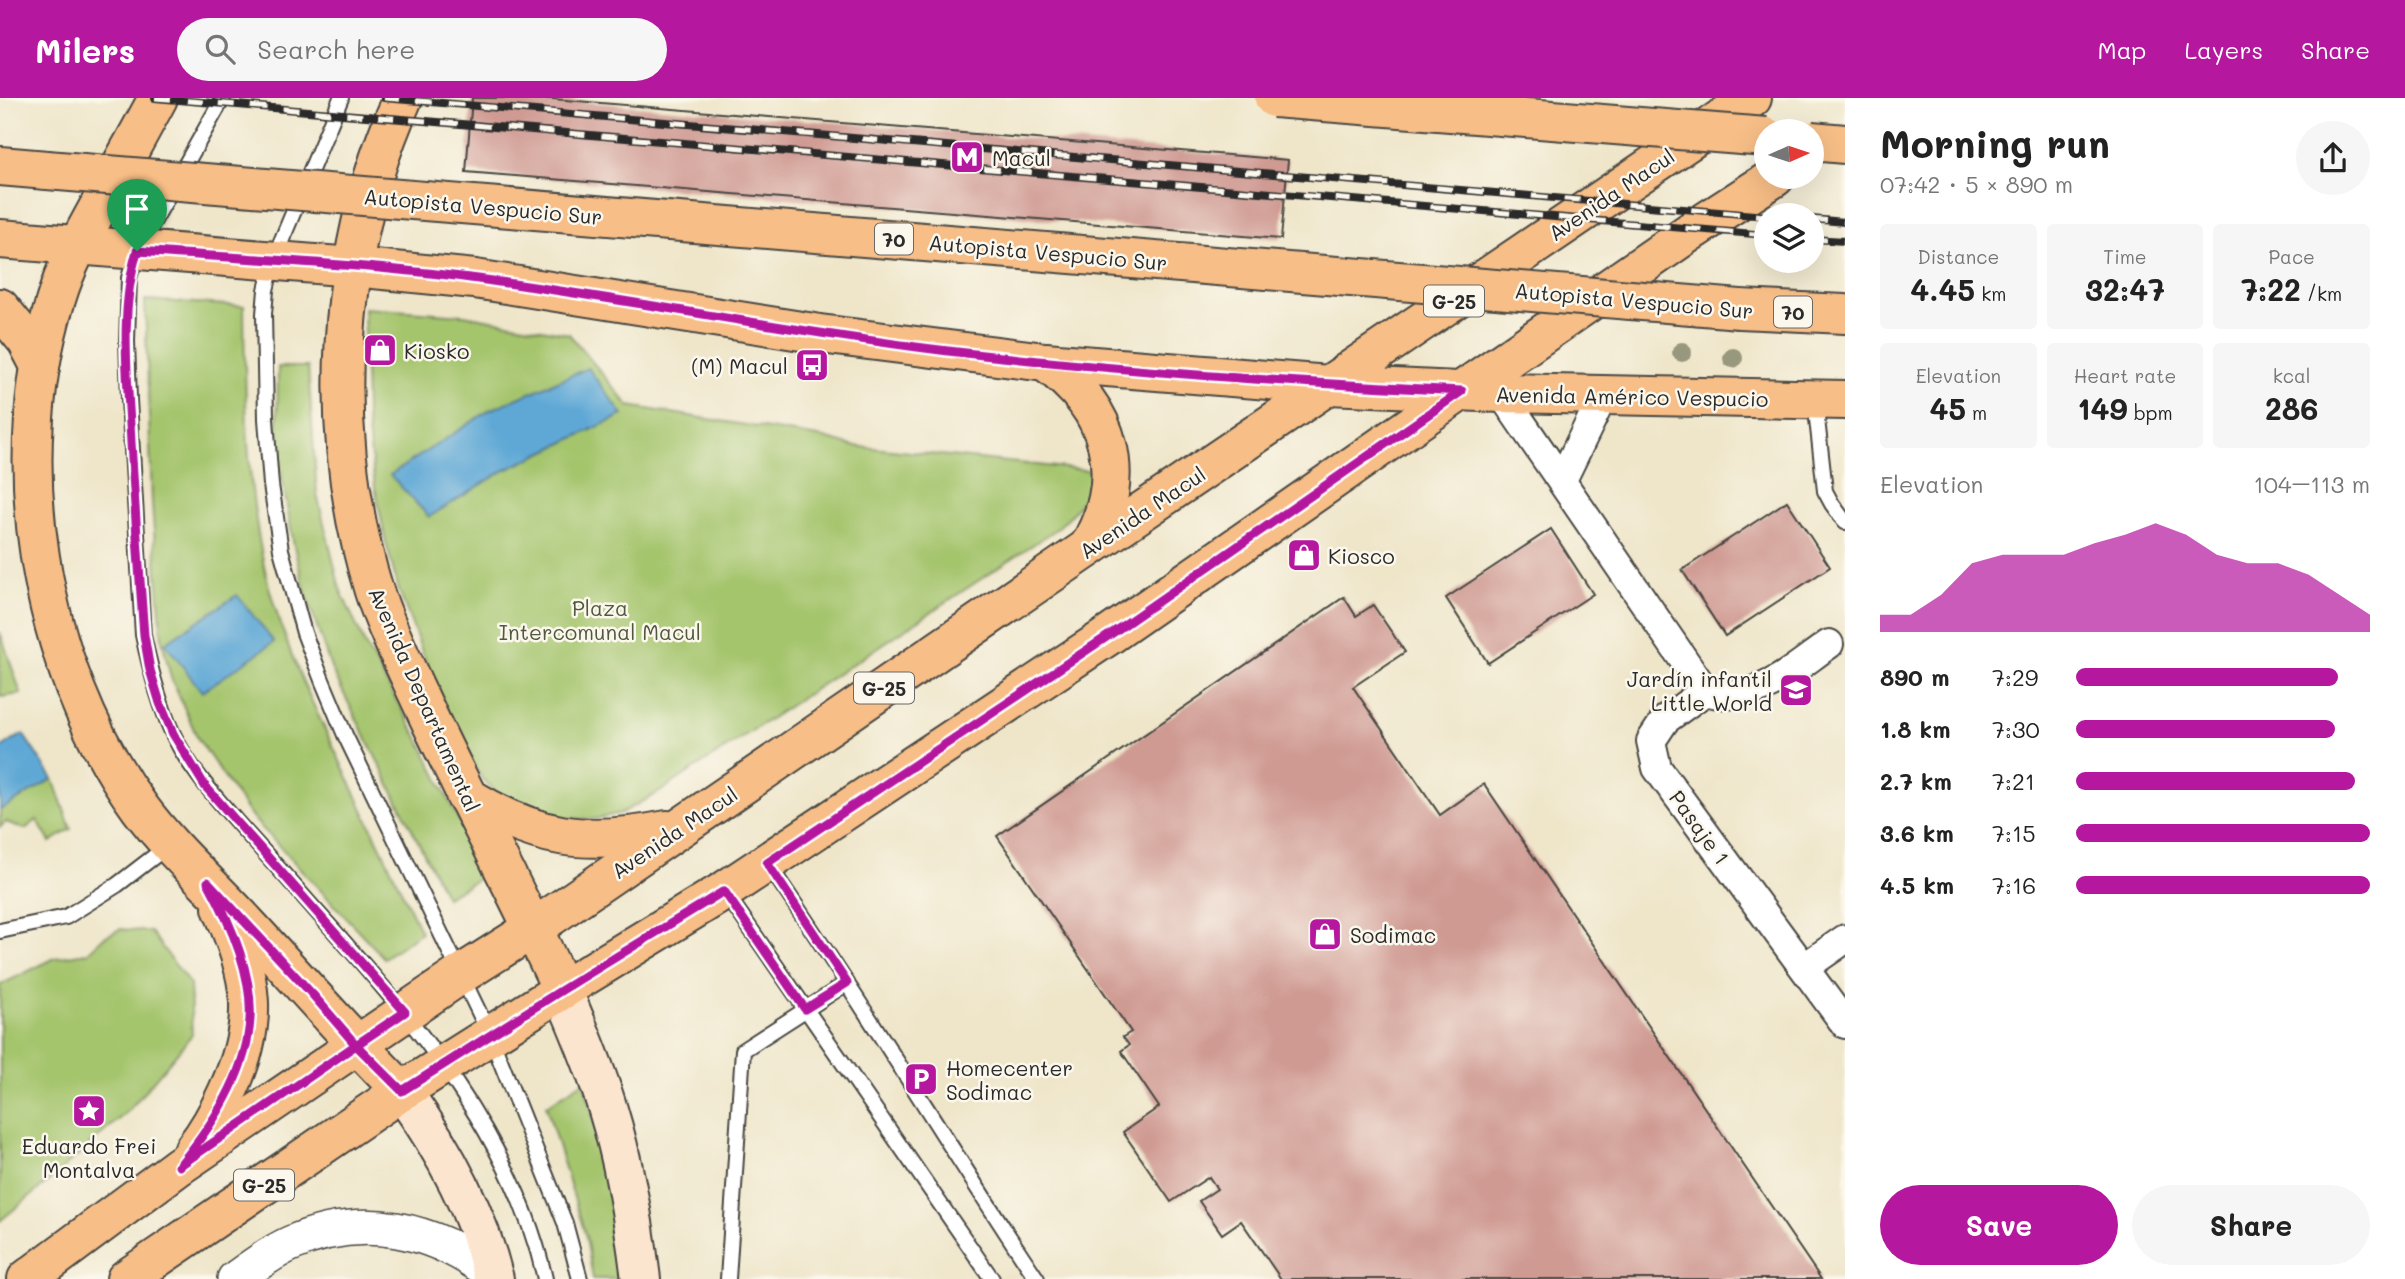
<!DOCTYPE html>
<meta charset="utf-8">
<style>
body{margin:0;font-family:Mali,sans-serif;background:#f6f6f6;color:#222;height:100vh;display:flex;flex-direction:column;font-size:26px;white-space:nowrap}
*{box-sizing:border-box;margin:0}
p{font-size:23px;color:#767676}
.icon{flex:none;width:38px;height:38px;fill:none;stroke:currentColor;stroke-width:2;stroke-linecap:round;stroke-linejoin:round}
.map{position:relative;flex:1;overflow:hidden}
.sheet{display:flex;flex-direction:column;background:#fff;width:560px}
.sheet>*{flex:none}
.needle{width:46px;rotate:87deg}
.controls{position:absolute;left:1754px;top:21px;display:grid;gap:14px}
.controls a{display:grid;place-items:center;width:70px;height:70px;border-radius:50%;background:#fff;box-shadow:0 7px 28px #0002;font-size:35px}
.pin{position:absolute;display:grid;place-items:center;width:60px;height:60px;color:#fff;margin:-72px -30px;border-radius:50% 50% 50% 0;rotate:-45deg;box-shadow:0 0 7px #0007}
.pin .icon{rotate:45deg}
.round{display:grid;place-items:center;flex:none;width:74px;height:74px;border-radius:37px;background:#f6f6f6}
.headline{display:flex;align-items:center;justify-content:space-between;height:119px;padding:0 35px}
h1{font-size:38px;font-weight:800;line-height:52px}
.stats{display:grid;grid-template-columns:repeat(3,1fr);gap:10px;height:119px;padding:7px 35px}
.stats div{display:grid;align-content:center;border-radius:7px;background:#f6f6f6;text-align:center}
.stats b{font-size:30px;font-weight:800}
.stats small{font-size:19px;font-weight:400}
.stats p{font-size:19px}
.chart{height:196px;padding:14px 35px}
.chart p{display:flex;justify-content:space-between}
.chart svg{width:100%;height:126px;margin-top:7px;fill:#b5179e;opacity:.7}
.primary-button{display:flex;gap:14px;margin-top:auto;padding:14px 35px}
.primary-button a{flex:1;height:80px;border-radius:42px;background:#b5179e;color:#fff;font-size:28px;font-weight:800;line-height:80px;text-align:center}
.primary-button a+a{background:#f6f6f6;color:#222}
ul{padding:0 35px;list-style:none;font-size:23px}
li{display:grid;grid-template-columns:112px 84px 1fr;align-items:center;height:52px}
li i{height:18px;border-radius:9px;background:#b5179e}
header{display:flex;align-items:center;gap:42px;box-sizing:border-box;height:98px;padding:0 35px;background:#b5179e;color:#fff}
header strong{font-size:33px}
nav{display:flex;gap:38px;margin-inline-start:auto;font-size:24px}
.search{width:490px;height:63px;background:#f6f6f6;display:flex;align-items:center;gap:18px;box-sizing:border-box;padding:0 24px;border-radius:38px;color:#767676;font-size:26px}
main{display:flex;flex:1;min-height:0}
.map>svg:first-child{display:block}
.green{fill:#a5c56d;stroke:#68784c;stroke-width:2;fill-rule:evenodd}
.water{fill:#5fa8d6;stroke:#456a80;stroke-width:2}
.building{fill:#cf9a92}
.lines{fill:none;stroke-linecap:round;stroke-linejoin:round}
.service-casing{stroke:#484743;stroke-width:18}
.minor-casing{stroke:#484743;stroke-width:32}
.tertiary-casing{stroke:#484743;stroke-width:38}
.secondary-casing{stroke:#484743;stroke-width:42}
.primary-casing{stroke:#484743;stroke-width:42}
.motorway-casing{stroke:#484743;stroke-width:42}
.service{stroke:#fff;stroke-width:14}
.minor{stroke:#fff;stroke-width:28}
.tertiary{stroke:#fff;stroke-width:35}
.secondary{stroke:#fce5cf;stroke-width:38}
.primary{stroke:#f7be87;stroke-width:38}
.motorway{stroke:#f7be87;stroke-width:38}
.rail-casing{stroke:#2b2b2b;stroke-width:8}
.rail{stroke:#fbf7ec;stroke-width:5;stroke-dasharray:16;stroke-linecap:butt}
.motorway-bridge-casing{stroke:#484743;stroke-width:42;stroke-linecap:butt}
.motorway-bridge{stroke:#f7be87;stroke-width:38}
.tree{fill:#98987e}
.route-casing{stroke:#fff;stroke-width:14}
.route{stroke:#b5179e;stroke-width:9}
.labels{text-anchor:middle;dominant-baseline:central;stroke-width:5;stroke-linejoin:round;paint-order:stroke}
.shield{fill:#fbf7ec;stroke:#696865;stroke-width:2}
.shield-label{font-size:19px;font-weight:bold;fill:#2b2b2b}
.poi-label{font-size:21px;fill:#2b2b2b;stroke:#fbf7ec;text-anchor:start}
.street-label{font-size:21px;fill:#2b2b2b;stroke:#fbf7ec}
.park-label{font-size:21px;fill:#50593f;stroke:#fbf7ec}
</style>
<header>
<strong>Milers</strong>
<div class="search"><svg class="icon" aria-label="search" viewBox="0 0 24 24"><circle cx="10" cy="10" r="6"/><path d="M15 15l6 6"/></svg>Search here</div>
<nav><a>Map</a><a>Layers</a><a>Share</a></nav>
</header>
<main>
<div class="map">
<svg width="1845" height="1181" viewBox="0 0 1845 1181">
<rect width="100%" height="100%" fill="#fbf7ec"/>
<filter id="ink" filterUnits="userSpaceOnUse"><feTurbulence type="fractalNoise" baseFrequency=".0143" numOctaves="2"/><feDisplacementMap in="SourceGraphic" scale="14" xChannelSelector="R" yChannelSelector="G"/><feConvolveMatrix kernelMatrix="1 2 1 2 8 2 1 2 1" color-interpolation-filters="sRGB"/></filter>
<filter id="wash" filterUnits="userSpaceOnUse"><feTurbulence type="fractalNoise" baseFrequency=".00686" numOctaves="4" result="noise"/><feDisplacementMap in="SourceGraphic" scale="28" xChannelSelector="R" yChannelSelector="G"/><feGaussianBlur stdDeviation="1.57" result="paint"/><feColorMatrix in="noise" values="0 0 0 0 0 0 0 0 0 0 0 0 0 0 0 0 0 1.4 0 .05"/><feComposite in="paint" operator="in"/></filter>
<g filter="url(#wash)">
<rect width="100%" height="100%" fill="#efe6ca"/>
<!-- green -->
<g class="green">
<path d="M145,202L244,208C245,301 246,398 269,489C285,549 312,605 339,661C366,719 394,776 421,834L384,860L250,717L198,641L171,580L162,542L152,406Z"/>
<path d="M364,210L464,217L569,236L629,308L824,340L853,348L1095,373C1088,398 1075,415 1055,432L658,695L621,715L595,721L546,720L500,697L482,681L463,649L430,574L399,493L386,445L375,389L366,317ZM588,271L622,317L505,372Z"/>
<path d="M278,269H308L317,397L340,491L366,549L421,645L485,777L446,799L331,570L305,493L294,448L277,351Z"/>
<path d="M0,534L21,596L0,599Z"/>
<path d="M53,681L71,731L50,744L37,722L25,731L6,724L0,729V712Z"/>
<path d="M120,831L151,834L190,887L192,937L129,1012L51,1081L0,1123V887L55,860L87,855L104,839Z"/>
<path d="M584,983L617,1118L624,1181H593L586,1139L546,1008Z"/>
</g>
<!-- water -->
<g class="water">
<path d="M588,270L623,317L505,372L429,419L390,377L490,312Z"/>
<path d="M237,497L274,544L202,594L165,545Z"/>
<path d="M23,636L53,681L0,712V650Z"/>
</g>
<g id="blocks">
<!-- building -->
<g class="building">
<path d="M472,0H541L1288,62L1281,141L466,74Z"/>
<path d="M1787,403L1830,469L1725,538L1682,472Z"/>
<path d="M1551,431L1593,496L1488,565L1446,500Z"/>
<path d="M1344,499L1356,518L1373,507L1405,554L1353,589L1440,717L1484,686L1821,1181H1281L1241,1123L1222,1136L1199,1103L1217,1091L1209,1079L1171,1104L1123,1034L1159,1009L1121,953L1129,947L1123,939L1131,934L997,738Z"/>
</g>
</g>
</g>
<g filter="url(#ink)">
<use href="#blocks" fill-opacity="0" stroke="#484743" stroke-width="2"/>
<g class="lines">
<!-- service casing -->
<g class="service-casing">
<g id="service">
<path d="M223,0L137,153L129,180L127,243L129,302L143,537C150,570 158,603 172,634C189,671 217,701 244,732C269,759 293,787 318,815C413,921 513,1038 545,1181"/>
<path d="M341,0L273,163L266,192L264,216L266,321L271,387L281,452L304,535L322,582L345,637L490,937L565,1125L580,1181"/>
<path d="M1815,303L1825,393L1832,406L1845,424"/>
<path d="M767,765C861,901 945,1044 1037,1181"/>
<path d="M725,794L992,1181"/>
<path d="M0,833L66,819L117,787L169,747"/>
<path d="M728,1181L743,952L847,885"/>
</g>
</g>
<!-- minor casing -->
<g class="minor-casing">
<g id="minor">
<path d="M1501,295L1705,593C1756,608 1790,573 1829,546"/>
<path d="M1562,382L1603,298"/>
<path d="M1705,593L1665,622L1651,643L1657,670L1845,926"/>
<path d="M1805,869L1845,841"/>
</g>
</g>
<!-- tertiary casing -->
<g class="tertiary-casing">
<path id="tertiary" d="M235,1181C252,1169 270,1155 290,1146C362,1114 433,1130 494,1177"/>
</g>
<!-- secondary casing -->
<g class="secondary-casing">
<g id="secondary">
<path d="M562,892C579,931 596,971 608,1012C625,1067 634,1124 641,1181"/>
<path d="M402,993C443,1050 477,1112 494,1181"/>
</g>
</g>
<!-- primary casing -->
<g class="primary-casing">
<g id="primary">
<path d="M158,0C140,34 121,67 103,101C87,130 71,158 60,189C3,355 37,569 140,710C171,752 211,787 246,825C298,881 348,939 402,993"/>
<path d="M403,0C335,151 325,335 374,493C388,536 410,578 429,620C472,711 520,800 562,892"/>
<path d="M0,141L353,169L475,181L820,236L1045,264L1329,287L1501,295L1845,302"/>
<path d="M0,210L27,243L40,268"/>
<path d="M1045,264C1112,311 1130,379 1088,450"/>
<path d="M465,697C536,742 586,748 667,732"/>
<path d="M194,1051C207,1034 218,1015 227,995C261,923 253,882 222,810"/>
<path d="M27,1181L179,1068L460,877L534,830L1088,450L1752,0"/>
<path d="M126,1181L402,993L562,892L724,793L1111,536L1690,134L1775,79"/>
</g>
</g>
<!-- motorway casing -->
<g class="motorway-casing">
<g id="motorway">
<path d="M0,68L47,72"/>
<path d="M1740,211L1845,216"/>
</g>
</g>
<!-- service -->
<use href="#service" class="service"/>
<!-- minor -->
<use href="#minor" class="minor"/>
<!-- tertiary -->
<use href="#tertiary" class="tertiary"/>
<!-- secondary -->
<use href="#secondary" class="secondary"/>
<!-- primary -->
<use href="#primary" class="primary"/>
<!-- motorway -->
<use href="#motorway" class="motorway"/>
<!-- rail casing -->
<g class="rail-casing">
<g id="rail">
<path d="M155,0L1766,137"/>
<path d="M384,0L1766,118"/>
<path d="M1811,121L1845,124"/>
<path d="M1811,141L1845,143"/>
</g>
</g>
<!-- rail -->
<use href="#rail" class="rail"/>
<!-- motorway-bridge casing -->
<g class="motorway-bridge-casing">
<g id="motorway-bridge">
<path d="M1274,0L1766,39"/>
<path d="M1811,43L1845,46"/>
<path d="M47,72L1740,211"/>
</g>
</g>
<!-- motorway-bridge -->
<use href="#motorway-bridge" class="motorway-bridge"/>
</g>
<!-- trees -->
<g class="tree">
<circle cx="1682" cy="254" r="10"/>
<circle cx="1733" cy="260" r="10"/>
</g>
</g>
<g class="lines" filter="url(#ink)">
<!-- route casing -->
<g class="route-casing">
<path id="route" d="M137,153C119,214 128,282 131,344C135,409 139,473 144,537L150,572L160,605L173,636L205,688L405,914L356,947L313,897L208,784C229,822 253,876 250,921C247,975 213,1027 179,1068L356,947L402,993L562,892L724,793L805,911L847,885L767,765L1111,536L1462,293C1290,285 1118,273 948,253C790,234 635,202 478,181C365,166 251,161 137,153"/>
</g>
<!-- route -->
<use href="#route" class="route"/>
</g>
<!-- icons -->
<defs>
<g id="metro-square" transform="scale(1.75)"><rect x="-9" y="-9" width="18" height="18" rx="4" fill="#b5179e" stroke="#fbf7ec"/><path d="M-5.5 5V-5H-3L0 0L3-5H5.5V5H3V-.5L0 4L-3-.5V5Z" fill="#fff"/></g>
<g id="shop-square" transform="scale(1.75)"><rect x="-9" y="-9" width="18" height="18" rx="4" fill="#b5179e" stroke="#fbf7ec"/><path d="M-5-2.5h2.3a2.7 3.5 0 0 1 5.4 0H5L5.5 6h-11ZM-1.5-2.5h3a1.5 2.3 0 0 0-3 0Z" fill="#fff"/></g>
<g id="bus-square" transform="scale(1.75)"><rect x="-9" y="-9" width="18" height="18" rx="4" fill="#b5179e" stroke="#fbf7ec"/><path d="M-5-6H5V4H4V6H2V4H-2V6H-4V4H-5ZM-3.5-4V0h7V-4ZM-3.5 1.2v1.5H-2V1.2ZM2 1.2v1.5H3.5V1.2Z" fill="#fff"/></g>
<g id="school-square" transform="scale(1.75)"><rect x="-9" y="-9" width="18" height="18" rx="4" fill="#b5179e" stroke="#fbf7ec"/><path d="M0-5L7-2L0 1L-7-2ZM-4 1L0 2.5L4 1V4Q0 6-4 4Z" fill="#fff"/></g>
<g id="parking-square" transform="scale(1.75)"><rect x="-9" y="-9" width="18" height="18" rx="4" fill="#b5179e" stroke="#fbf7ec"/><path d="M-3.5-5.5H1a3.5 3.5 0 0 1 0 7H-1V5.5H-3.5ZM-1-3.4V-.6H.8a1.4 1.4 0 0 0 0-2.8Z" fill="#fff"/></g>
<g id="sight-square" transform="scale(1.75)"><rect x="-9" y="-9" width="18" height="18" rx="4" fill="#b5179e" stroke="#fbf7ec"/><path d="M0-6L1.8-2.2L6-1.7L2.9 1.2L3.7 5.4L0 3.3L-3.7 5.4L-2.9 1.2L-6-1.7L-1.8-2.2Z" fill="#fff"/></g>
</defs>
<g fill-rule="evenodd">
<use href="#metro-square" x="967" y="59"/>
<use href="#shop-square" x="380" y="252"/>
<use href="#bus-square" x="812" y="267"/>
<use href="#shop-square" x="1304" y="457"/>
<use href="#school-square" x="1796" y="592"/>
<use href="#shop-square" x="1325" y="836"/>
<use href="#parking-square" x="921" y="981"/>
<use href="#sight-square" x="89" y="1013"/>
</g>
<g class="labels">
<!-- shield labels -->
<g class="shield">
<rect x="875" y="125.5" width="38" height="31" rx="5"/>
<rect x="1424" y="187.5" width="60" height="31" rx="5"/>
<rect x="1774" y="198.5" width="38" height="31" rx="5"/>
<rect x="854" y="574.5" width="60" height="31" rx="5"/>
<rect x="234" y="1071.5" width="60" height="31" rx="5"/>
</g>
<g class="shield-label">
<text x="894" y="141">70</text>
<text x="1454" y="203">G-25</text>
<text x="1793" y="214">70</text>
<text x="884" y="590">G-25</text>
<text x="264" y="1087">G-25</text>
</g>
<!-- poi labels -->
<g class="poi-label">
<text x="992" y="59">Macul</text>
<text x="404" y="252">Kiosko</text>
<text x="788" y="267" text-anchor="end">(M) Macul</text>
<text x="1328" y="457">Kiosco</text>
<text x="1772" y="580" text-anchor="end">Jardín infantil<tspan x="1772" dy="24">Little World</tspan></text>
<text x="1350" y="836">Sodimac</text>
<text x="946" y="969">Homecenter<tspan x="946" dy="24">Sodimac</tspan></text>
<text x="89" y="1047" text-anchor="middle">Eduardo Frei<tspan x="89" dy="24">Montalva</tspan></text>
</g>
<!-- street labels -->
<g class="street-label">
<text transform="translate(1611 96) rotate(-34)">Avenida Macul</text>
<text transform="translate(483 108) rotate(5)">Autopista Vespucio Sur</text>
<text transform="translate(1048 154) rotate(5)">Autopista Vespucio Sur</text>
<text transform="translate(1634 202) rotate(5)">Autopista Vespucio Sur</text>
<text transform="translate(1632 298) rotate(1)">Avenida Américo Vespucio</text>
<text transform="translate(1142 414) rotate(-34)">Avenida Macul</text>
<text transform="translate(425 601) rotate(66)">Avenida Departamental</text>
<text transform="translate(1700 729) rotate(54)">Pasaje 1</text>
<text transform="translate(674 734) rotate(-34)">Avenida Macul</text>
</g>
<!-- park labels -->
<g class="park-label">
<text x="600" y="509">Plaza<tspan x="600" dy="24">Intercomunal Macul</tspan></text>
</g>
</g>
</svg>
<div class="controls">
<a><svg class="needle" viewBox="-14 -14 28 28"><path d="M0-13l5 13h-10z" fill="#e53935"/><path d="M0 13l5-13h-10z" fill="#767676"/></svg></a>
<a><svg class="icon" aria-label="layers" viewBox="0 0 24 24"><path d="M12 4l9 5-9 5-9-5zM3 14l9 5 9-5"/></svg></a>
</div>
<div class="pin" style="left:137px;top:153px;background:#1e9e55"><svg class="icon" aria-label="arrive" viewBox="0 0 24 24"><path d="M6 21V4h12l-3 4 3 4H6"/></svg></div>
</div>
<section class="sheet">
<div class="headline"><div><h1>Morning run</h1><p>07:42 · 5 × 890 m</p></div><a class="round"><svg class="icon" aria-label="share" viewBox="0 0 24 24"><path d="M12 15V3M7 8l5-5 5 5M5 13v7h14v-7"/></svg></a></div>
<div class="stats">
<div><p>Distance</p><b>4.45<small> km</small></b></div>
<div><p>Time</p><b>32:47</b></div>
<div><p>Pace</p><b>7:22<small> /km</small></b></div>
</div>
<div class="stats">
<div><p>Elevation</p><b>45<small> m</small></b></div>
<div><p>Heart rate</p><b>149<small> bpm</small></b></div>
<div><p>kcal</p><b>286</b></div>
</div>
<div class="chart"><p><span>Elevation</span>104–113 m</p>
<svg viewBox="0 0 160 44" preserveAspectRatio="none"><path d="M0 44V38L10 38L20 31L30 20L40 17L50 17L60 17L70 13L80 10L90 6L100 10L110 17L120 20L130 20L140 24L150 31L160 38V44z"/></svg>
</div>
<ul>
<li><b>890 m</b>7:29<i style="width:89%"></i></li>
<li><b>1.8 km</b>7:30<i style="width:88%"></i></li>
<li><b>2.7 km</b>7:21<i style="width:95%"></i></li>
<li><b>3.6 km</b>7:15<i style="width:100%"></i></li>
<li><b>4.5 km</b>7:16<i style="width:100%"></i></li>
</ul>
<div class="primary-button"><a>Save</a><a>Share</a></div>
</section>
</main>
